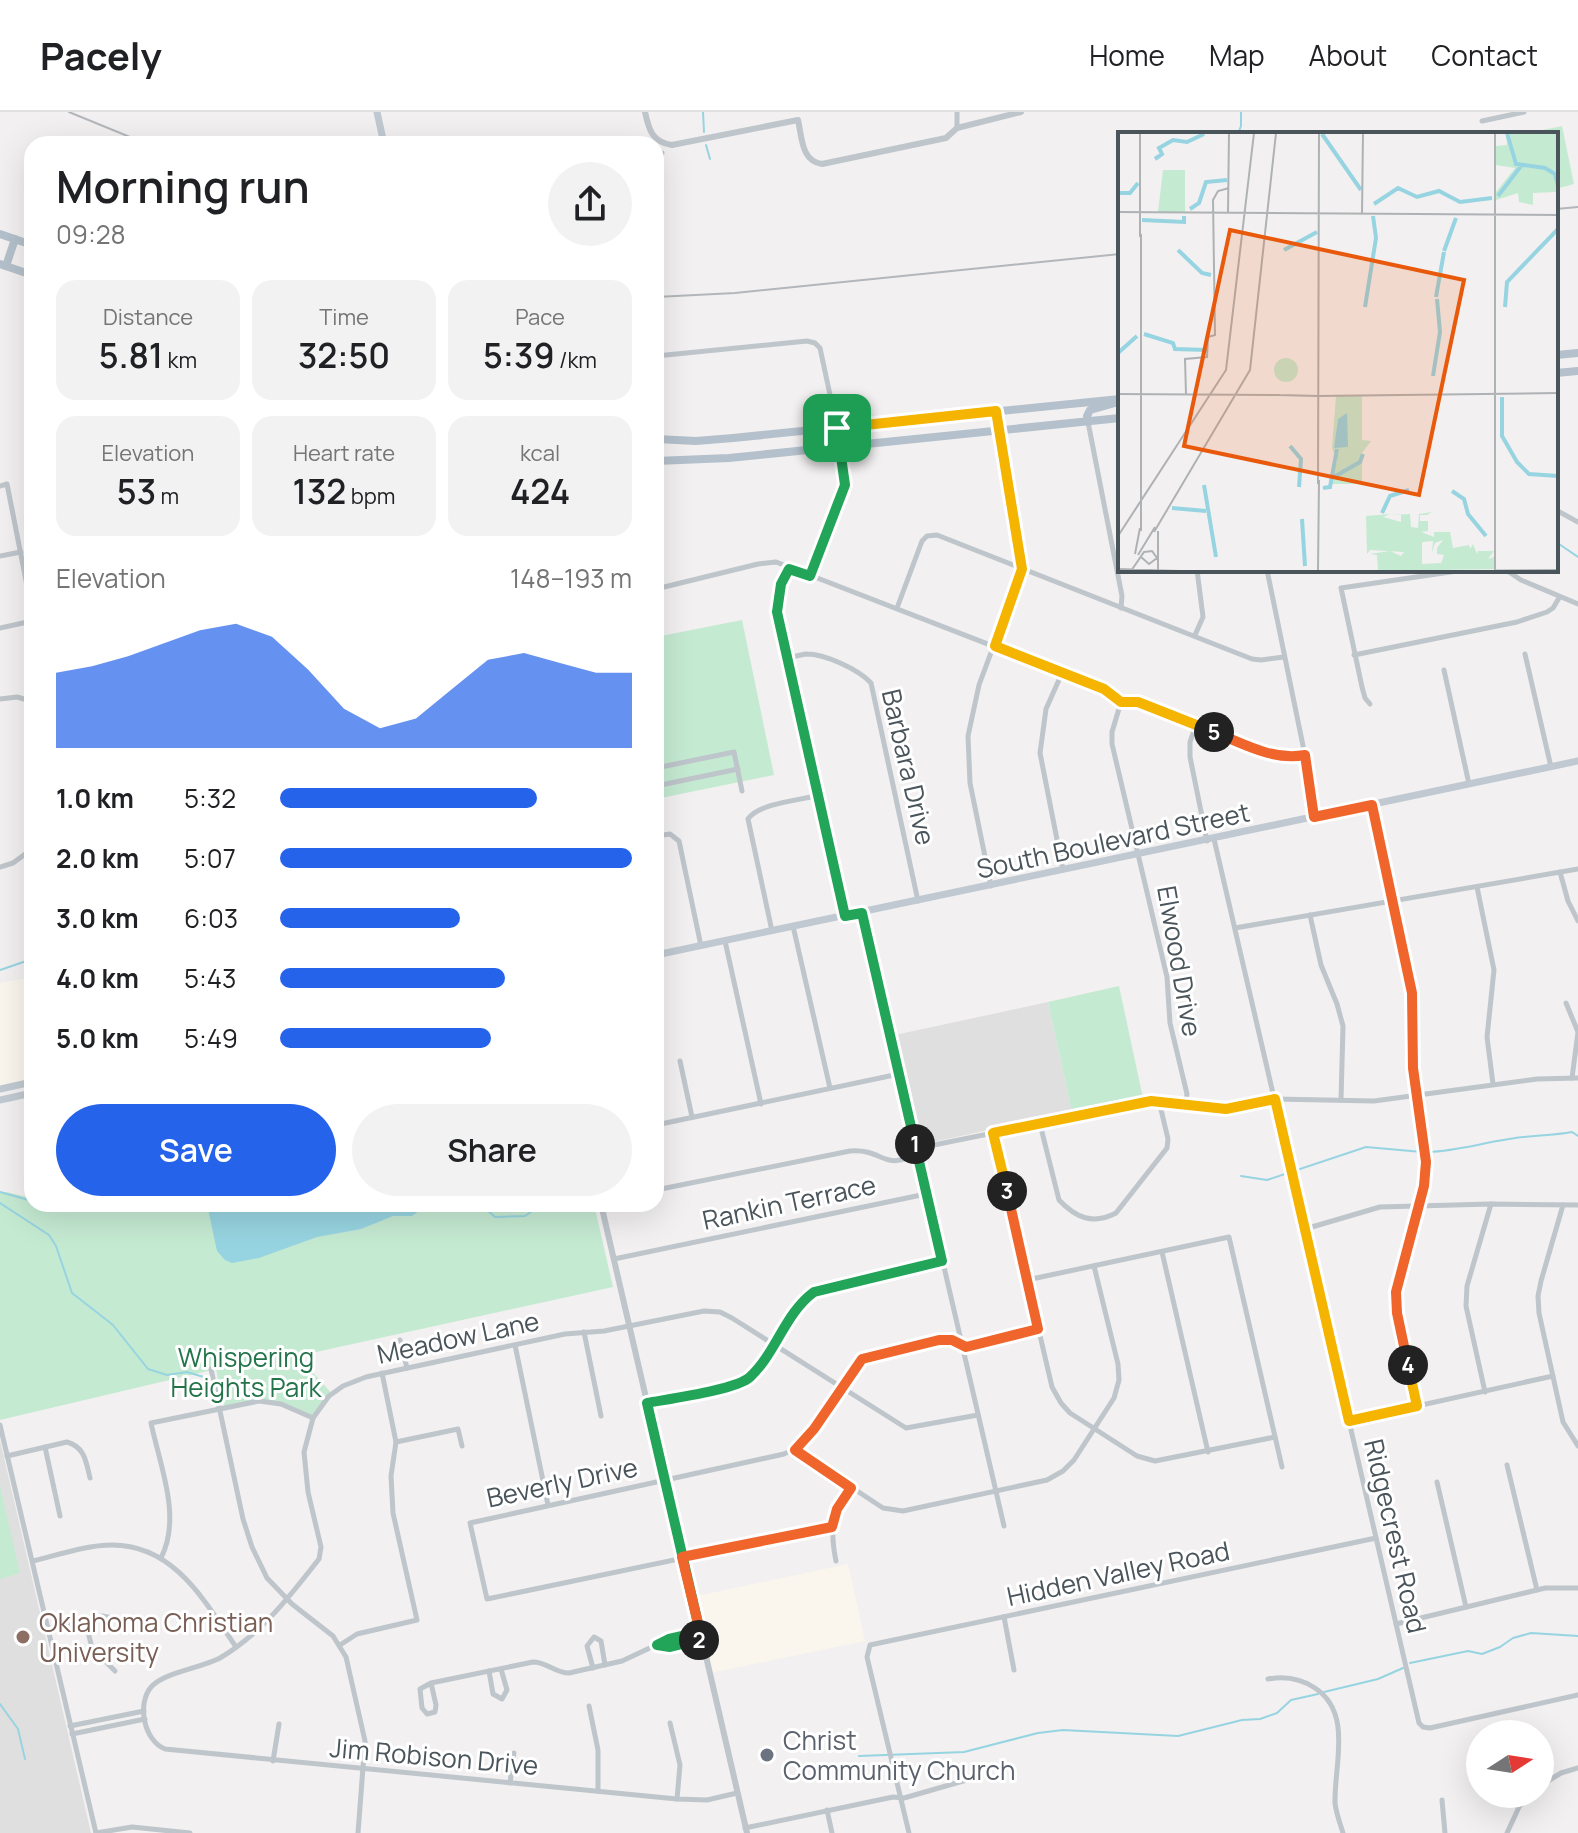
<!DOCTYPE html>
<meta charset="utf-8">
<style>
body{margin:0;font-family:Manrope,sans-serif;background:#f2f2f2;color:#202124;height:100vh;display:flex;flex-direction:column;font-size:30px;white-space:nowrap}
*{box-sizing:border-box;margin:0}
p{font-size:26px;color:#757577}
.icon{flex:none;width:44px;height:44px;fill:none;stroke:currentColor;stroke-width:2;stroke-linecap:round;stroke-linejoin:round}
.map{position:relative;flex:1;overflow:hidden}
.sheet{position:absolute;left:24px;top:24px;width:640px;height:1076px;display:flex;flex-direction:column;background:#fff;border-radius:24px;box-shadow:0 8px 32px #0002}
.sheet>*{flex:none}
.needle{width:52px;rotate:78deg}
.controls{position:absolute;left:1466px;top:1608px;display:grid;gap:16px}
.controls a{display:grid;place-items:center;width:88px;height:88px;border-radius:50%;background:#fff;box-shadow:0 8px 32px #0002;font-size:40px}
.pin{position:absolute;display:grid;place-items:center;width:68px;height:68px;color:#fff;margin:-34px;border-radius:16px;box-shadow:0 4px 12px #0006}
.km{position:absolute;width:40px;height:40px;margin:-20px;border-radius:50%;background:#222;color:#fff;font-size:22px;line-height:40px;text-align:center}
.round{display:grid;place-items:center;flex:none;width:84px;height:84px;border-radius:42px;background:#f2f2f2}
.summary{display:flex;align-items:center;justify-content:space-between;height:136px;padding:0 32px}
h1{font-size:44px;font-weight:600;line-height:60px}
.figures{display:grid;grid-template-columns:repeat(3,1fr);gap:12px;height:136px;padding:8px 32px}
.figures div{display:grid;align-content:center;border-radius:20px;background:#f2f2f2;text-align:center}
.figures b{font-size:34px;font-weight:600}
.figures small{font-size:22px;font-weight:400}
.figures p{font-size:22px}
.chart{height:224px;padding:16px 32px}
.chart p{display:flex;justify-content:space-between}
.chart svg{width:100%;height:144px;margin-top:8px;fill:#2563eb;opacity:.7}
.action{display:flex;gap:16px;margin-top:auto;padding:16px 32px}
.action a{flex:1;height:92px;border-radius:48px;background:#2563eb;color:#fff;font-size:32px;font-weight:600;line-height:92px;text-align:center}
.action a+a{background:#f2f2f2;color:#202124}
ul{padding:0 32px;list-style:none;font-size:26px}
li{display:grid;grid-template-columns:128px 96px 1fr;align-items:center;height:60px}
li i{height:20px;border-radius:10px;background:#2563eb}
header{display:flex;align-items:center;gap:48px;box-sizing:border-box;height:112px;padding:0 40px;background:#fff;border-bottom:2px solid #e0e0e0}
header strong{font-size:38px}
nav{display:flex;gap:44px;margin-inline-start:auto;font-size:28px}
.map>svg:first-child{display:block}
.commercial{fill:#faf6ed}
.education{fill:#e0dfdf}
.green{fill:#c5ead2}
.water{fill:#97d4e1}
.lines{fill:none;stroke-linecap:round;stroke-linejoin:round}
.stream{stroke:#97d4e1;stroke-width:2}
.minor{stroke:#bec5cb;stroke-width:5}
.tertiary{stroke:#bec5cb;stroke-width:6}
.secondary{stroke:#c0c9d1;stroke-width:7}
.primary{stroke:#b4c0cb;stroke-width:8}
.rail{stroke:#b3b6ba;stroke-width:2}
.split-1-casing{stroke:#fff;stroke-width:16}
.split-2-casing{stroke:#fff;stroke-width:16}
.split-3-casing{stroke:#fff;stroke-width:16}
.split-4-casing{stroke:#fff;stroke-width:16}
.split-5-casing{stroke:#fff;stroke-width:16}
.split-6-casing{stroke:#fff;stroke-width:16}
.split-1{stroke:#22a559;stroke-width:10}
.split-2{stroke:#22a559;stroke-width:10}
.split-3{stroke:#f0652b;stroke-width:10}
.split-4{stroke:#f5b400;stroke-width:10}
.split-5{stroke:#f0652b;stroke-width:10}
.split-6{stroke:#f5b400;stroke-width:10}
.education-dot{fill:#8d6e63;stroke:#fff;stroke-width:3}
.worship-dot{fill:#6b7280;stroke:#fff;stroke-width:3}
.labels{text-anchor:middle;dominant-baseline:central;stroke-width:6;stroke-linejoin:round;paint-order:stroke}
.street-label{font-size:26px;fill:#4a545b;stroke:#fff}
.park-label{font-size:26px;fill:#23744a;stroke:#fff}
.education-label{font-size:26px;fill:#785e54;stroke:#fff;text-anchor:start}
.worship-label{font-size:26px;fill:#5b616d;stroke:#fff;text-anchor:start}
.inset-river{fill:none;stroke:#97d4e1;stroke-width:4}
.inset-road{fill:none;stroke:#afb2b4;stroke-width:2}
.view{fill:#e8590c;fill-opacity:0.15;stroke:#e8590c;stroke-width:4}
.inset-edge{fill:none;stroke:#4a545b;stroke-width:4}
</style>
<header>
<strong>Pacely</strong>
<nav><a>Home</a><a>Map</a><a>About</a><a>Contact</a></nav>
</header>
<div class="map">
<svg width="1578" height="1721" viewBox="0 0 1578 1721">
<rect width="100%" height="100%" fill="#f2f0f0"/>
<!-- commercial -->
<g class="commercial">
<path d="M32,865V968L0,974V871Z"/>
<path d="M848,1452L865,1529L710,1561L692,1485Z"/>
</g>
<!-- education -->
<g class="education">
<path d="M1048,890L1072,1000L919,1033L895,923Z"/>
<path d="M0,1328L91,1721H0Z"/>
</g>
<!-- green -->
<g class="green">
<path d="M1562,14L1574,72L1556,77V22H1533V20Z"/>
<path d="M742,508L774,663L656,687V525Z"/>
<path d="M1119,874L1143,986L1072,1000L1048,890Z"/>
<path d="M6,1080L32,1086V1092H64L118,1098L145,1092H594L613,1175L307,1242L303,1249L332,1282L313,1306L266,1289L224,1295L216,1257L0,1308V1081Z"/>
<path d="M0,1373L20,1461L0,1467Z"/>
</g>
<!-- water -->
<path class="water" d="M207,1092H429L412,1104H393L361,1117L317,1125L259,1146L232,1151L225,1148L217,1139Z"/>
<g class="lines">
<!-- stream -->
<g class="stream">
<path d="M703,0L704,20"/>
<path d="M1238,22L1241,14V0"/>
<path d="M706,33L710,47"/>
<path d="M1556,430L1578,445"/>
<path d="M0,858L32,847"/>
<path d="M1428,1040C1456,1039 1482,1031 1509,1027C1530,1023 1551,1024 1572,1020L1578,1024"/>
<path d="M1241,1064L1267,1068L1366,1035L1422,1040"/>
<path d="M0,1080L32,1089"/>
<path d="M0,1091L49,1123L56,1134L72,1181L113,1213L148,1257L167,1263L187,1260L207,1266"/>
<path d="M41,1092L131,1099L174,1092"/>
<path d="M480,1092L495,1105L525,1104L542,1092"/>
<path d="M1410,1551L1468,1539L1482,1542L1500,1535L1513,1526L1531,1521L1578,1524"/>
<path d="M1324,1580L1378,1567L1403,1556"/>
<path d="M0,1592L18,1617L25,1647"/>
<path d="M859,1644L964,1640L1038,1621L1063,1618L1178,1624L1242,1608L1260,1607L1277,1601L1291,1588L1318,1582"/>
</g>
<!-- minor -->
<g class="minor">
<path d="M957,0V16"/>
<path d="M1482,9L1524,0"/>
<path d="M656,42L662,41"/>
<path d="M656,244L807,229L815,231L820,236L845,353V373L810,464"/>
<path d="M1088,310L1122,484L1121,496"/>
<path d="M0,374L7,372L32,499"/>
<path d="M1556,398L1578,410"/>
<path d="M0,444L21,440"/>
<path d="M789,457L781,472L777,500L845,804"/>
<path d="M1267,458L1309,663L1314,704"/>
<path d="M1506,458L1521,468L1578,492"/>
<path d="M656,477L758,452L776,450L1104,577L1121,590"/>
<path d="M897,496L922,429L927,424L937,423L1252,547L1261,548L1284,545"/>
<path d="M0,516L32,509"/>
<path d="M1195,523L1203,505L1197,458"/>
<path d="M1525,542L1551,655"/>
<path d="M1354,543L1517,510L1547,500L1553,496L1559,486"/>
<path d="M787,546C793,545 800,543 806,542C825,542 858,557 871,571L918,789"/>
<path d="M1444,558L1469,672"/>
<path d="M1062,561L1046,597L1040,641L1063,758"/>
<path d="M0,587L17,585L31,589"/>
<path d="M32,587L29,610L32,626"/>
<path d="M1121,590L1112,620V632L1167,865L1170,911L1187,982L1185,992"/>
<path d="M1121,590H1138L1274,644L1292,646L1305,643"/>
<path d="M1370,592L1365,586L1362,575L1341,476L1464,458"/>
<path d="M1196,613L1190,630V645L1207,729"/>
<path d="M656,656L734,640L742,679"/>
<path d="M656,674L738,657"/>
<path d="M1372,693L1412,881L1413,956L1426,1050V1067L1399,1166L1396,1188L1417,1294"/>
<path d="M656,724L670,722L679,729L701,834"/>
<path d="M1214,727L1419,1611L1423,1615L1430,1616L1578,1583"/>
<path d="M0,755L13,751L32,737"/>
<path d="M1560,760L1568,789L1578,809"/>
<path d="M991,774L970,671L968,624L979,573L1022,457L997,319"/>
<path d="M1477,775L1494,858L1487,925L1493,972"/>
<path d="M32,789L27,797L32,804"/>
<path d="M862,801L1004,1414"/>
<path d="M1310,803L1321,853L1337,892L1343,914L1341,988"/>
<path d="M793,814L830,976"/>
<path d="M1235,816L1578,757"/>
<path d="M772,819L748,707C759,691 801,688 820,683"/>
<path d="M725,829L761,992"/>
<path d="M1566,891L1578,920L1572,966"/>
<path d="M680,949L692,1005"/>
<path d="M1040,1012L1059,1088C1076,1106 1093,1113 1116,1101L1167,1036L1168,1027L1159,989"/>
<path d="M656,1013L899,962"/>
<path d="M993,1021L1052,1275L1061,1291L1070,1301L1137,1344L1155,1349L1275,1325"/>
<path d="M656,1078L850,1039C887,1036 884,1065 924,1035L1151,989L1226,997L1275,987L1374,989L1537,967L1578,966"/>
<path d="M1563,1093L1541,1169L1538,1184L1539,1201L1563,1310L1578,1334"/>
<path d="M1305,1117L1380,1095L1491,1092L1578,1093"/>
<path d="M1162,1140L1208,1340"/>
<path d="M614,1147L926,1082"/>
<path d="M1027,1168L1229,1125L1282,1355"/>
<path d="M584,1220L601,1304"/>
<path d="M400,1228L407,1256"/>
<path d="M515,1233L548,1393"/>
<path d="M211,1257L243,1407L252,1435L267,1466L292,1492L333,1524L346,1545L365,1629L358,1721"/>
<path d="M1485,1280L1466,1194L1467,1174L1491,1092"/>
<path d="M647,1291C668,1287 737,1277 750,1265C776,1241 785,1201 814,1180L942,1149"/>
<path d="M1349,1309L1553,1264"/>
<path d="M0,1313L96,1721"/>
<path d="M396,1330L458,1317L462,1334"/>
<path d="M45,1335L60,1404"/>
<path d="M795,1338L883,1396L903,1399L1047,1368L1063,1359L1074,1348L1114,1286L1119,1268L1118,1252L1094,1154"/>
<path d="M7,1344L67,1330C85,1335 86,1350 90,1366"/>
<path d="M1507,1353L1537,1478"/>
<path d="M1437,1370L1466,1495"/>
<path d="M832,1415L487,1487L470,1411L784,1342C815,1330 843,1275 862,1247L939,1228H952L966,1235L1038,1217"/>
<path d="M161,1446C182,1405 160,1354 151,1311L259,1289L281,1292L313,1306"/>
<path d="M33,1449C58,1443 86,1433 112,1433C175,1433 205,1490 236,1535"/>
<path d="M836,1449C829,1415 833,1404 851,1376"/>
<path d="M1004,1505L1014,1558"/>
<path d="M85,1508L92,1536L115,1559"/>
<path d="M1396,1512L1545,1476H1578"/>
<path d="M47,1517L102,1504L124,1508"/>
<path d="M340,1533L357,1522L417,1508L393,1401L391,1364L396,1330L382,1261"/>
<path d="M658,1533L670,1535L702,1528"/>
<path d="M593,1556L587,1534L594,1525L601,1529L605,1553"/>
<path d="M489,1559L493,1582L502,1587L507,1578L501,1557"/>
<path d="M1268,1567C1285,1564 1300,1566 1315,1576C1353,1601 1334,1653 1335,1691C1336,1701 1340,1711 1343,1721"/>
<path d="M431,1571L420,1577L422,1596L427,1602L435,1600L436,1593L431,1571L533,1550C547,1550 555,1561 569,1561L622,1549L669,1527L700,1520"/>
<path d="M589,1594L598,1638V1679"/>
<path d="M670,1611L680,1653L677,1687"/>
<path d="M70,1614L144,1599"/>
<path d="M72,1622L145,1607"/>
<path d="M273,1649L279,1612"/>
<path d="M510,1671L514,1641"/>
<path d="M1540,1674L1561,1661L1578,1656"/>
<path d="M737,1681L707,1688L677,1687L165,1637C144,1629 136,1591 152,1574C166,1560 201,1556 220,1546C261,1522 291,1483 319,1447L321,1435L308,1380L304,1340L313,1306L329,1284L343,1274L366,1265L565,1222L604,1219L704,1199L720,1200L732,1206L906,1316L978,1303"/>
<path d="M1442,1688L1445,1721"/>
<path d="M827,1698L832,1721"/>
<path d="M745,1716L893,1685L904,1686L977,1665"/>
<path d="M96,1721L132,1715L190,1721"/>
<path d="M909,1721L867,1545L870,1533L1376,1426"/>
<path d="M1507,1721L1519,1695L1530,1682"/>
</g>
<!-- tertiary -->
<g class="tertiary">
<path d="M645,0C649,18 652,30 672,33L798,8C802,25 801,49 822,52L946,26L957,16L1021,0"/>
<path d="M601,1092L747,1721"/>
</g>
<!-- secondary -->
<g class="secondary">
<path d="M377,0L384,32"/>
<path d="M656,843L1578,649"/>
<path d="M0,977L32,970"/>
<path d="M0,988L32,981"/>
</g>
<!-- primary -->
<g class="primary">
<path d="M0,122L32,133"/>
<path d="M0,152L32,163"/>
<path d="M6,154L15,127"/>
<path d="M1556,243L1578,241"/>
<path d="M1556,261L1578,259"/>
<path d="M1088,309L1087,304L1090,298L1115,291"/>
<path d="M656,327L696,329L733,326L1120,287"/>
<path d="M656,349L729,346L1120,306"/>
</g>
<!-- rail -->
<g class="rail">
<path d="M69,0L147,32"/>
<path d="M1556,97L1578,95"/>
<path d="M656,185L735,181L1120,142"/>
</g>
</g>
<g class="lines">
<!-- split-1 casing -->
<g class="split-1-casing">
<path id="split-1" d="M837,316L845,373L810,464L789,457L781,472L777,500L845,804L862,801L915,1032"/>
</g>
<!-- split-2 casing -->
<g class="split-2-casing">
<path id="split-2" d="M699,1528L670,1535L657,1533L669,1527L700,1520L647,1291C668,1287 736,1278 750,1265C776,1241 785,1201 814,1180L942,1149L915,1032"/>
</g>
<!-- split-3 casing -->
<g class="split-3-casing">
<path id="split-3" d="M699,1528H702L682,1445L832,1415L837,1397L851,1376L795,1338L814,1317L862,1247L939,1228H952L966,1235L1038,1217L1007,1079"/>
</g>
<!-- split-4 casing -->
<g class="split-4-casing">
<path id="split-4" d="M1007,1079L993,1021L1151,989L1226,997L1275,987L1349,1309L1417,1294L1408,1253"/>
</g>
<!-- split-5 casing -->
<g class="split-5-casing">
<path id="split-5" d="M1214,620C1244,632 1273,649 1305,643L1314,705L1372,693L1412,881L1413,956L1426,1050L1424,1074L1396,1180L1397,1201L1408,1253"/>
</g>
<!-- split-6 casing -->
<g class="split-6-casing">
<path id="split-6" d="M837,316L996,299L1022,457L995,534L1104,577L1121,590H1138L1214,620"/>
</g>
<!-- split-1 -->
<use href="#split-1" class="split-1"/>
<!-- split-2 -->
<use href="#split-2" class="split-2"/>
<!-- split-3 -->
<use href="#split-3" class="split-3"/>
<!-- split-4 -->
<use href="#split-4" class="split-4"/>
<!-- split-5 -->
<use href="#split-5" class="split-5"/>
<!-- split-6 -->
<use href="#split-6" class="split-6"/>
</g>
<!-- markers -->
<circle class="education-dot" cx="23" cy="1525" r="8"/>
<circle class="worship-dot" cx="767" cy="1643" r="8"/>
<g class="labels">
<!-- street labels -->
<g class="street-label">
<text transform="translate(909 655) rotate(77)">Barbara Drive</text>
<text transform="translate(1113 728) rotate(-12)">South Boulevard Street</text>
<text transform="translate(1180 849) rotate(80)">Elwood Drive</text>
<text transform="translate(789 1090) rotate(-12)">Rankin Terrace</text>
<text transform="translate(458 1225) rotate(-12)">Meadow Lane</text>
<text transform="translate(562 1370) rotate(-12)">Beverly Drive</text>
<text transform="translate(1396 1424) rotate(77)">Ridgecrest Road</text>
<text transform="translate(1118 1461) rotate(-12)">Hidden Valley Road</text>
<text transform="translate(434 1644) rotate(5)">Jim Robison Drive</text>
</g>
<!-- park labels -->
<g class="park-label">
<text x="246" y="1245">Whispering<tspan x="246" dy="30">Heights Park</tspan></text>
</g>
<!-- education labels -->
<g class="education-label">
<text x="39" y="1510">Oklahoma Christian<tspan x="39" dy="30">University</tspan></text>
</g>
<!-- worship labels -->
<g class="worship-label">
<text x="783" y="1628">Christ<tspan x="783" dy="30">Community Church</tspan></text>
</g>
</g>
<!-- overview -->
<g transform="translate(1118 20)">
<rect width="440" height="440" fill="#f2f0f0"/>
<path d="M388,1H440V81L438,60L415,61V73L401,70L400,61L378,68V60L397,36L378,33V14L389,13ZM45,38H67V80H40ZM156 238a12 12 0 1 1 24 0a12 12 0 1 1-24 0ZM218,264H244V308L253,309L244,321V352H213L219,329L214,316ZM314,380L309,383H302V389H310V399L303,400L316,405V400H332L335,416L351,413L352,417L355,412L359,422L360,419H376L370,427L376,425L377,437L260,439L259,423L252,422L272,419L283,424L286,420L252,418L249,422L248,384L272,382L265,385L283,390V383H273L292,382L293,395L300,396L301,382ZM325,408L319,416V422L326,423L323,431L304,432V410L315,409L314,421L317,411Z" fill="#c5ead2" fill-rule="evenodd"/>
<path d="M229,281L230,315L216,316L220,287Z" fill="#97d4e1"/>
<path class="inset-river" d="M389,1L398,32L427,36L437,42L440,54M204,2L243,58M37,27L44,22L41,16L55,8L69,10L86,2M0,61H12L20,51M380,64L403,34M256,72L280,56L299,65L321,59L342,70L374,66M72,77L81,71L88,50L109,48M24,88L66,90V84M60,118L84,141L93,143M166,118L199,100M326,119L338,86M318,165L326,120M247,175L258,106L255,84M387,175L389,150L440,97M26,202L55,211L57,217L89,218M0,221L19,204M315,244L322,200L319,167M384,265V304L399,330L411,342L440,344M172,314L183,327L181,355M214,346L242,330L245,322M86,353L98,425M205,356L212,355L219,317M334,359L346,367L350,382L368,404M54,376L88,379M264,381L272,364L291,358M184,387L187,434"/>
<path class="inset-road" d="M377,1V91M0,80L440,83M110,80L111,1M244,82L245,1M377,91V439M23,102V399M22,105V1M0,262L162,263M68,262L67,227L89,225L90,205L97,203L95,68L100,59L111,56M161,263L200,264M200,264L440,261M200,352L201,1M36,400L132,238L158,1M0,404L108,238L136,1M17,422L22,396M20,423L37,395M0,437L62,439M13,439L26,420L34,419L39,426L31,432L23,425M40,439V399M200,439L201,348M317,439L440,438"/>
<path class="view" d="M112,98L346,148L301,363L66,314Z"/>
<rect width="440" height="440" class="inset-edge"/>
</g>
</svg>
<div class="controls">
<a><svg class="needle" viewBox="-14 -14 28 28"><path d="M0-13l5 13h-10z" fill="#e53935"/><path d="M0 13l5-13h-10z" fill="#757577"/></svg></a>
</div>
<div class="pin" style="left:837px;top:316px;background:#1e9e55"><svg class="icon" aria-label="arrive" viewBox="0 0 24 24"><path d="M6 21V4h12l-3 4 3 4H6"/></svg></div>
<b class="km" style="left:915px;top:1032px">1</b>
<b class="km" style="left:699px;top:1528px">2</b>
<b class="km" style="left:1007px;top:1079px">3</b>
<b class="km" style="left:1408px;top:1253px">4</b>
<b class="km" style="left:1214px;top:620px">5</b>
<section class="sheet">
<div class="summary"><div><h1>Morning run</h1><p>09:28</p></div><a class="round"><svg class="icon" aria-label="share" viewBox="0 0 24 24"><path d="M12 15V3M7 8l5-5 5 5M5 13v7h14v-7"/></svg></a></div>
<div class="figures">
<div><p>Distance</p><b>5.81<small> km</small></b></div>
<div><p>Time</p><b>32:50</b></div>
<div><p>Pace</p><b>5:39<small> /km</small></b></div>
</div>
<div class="figures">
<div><p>Elevation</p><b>53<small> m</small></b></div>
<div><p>Heart rate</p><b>132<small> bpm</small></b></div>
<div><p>kcal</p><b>424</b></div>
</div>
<div class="chart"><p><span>Elevation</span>148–193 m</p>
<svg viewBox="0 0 160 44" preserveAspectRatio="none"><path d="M0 44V21L10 19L20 16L30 12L40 8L50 6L60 10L70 20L80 32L90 38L100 35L110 26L120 17L130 15L140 18L150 21L160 21V44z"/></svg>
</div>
<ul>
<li><b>1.0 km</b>5:32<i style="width:73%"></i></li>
<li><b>2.0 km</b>5:07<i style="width:100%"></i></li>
<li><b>3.0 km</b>6:03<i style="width:51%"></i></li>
<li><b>4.0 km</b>5:43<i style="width:64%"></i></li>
<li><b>5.0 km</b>5:49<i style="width:60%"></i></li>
</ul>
<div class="action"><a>Save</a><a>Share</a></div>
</section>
</div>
